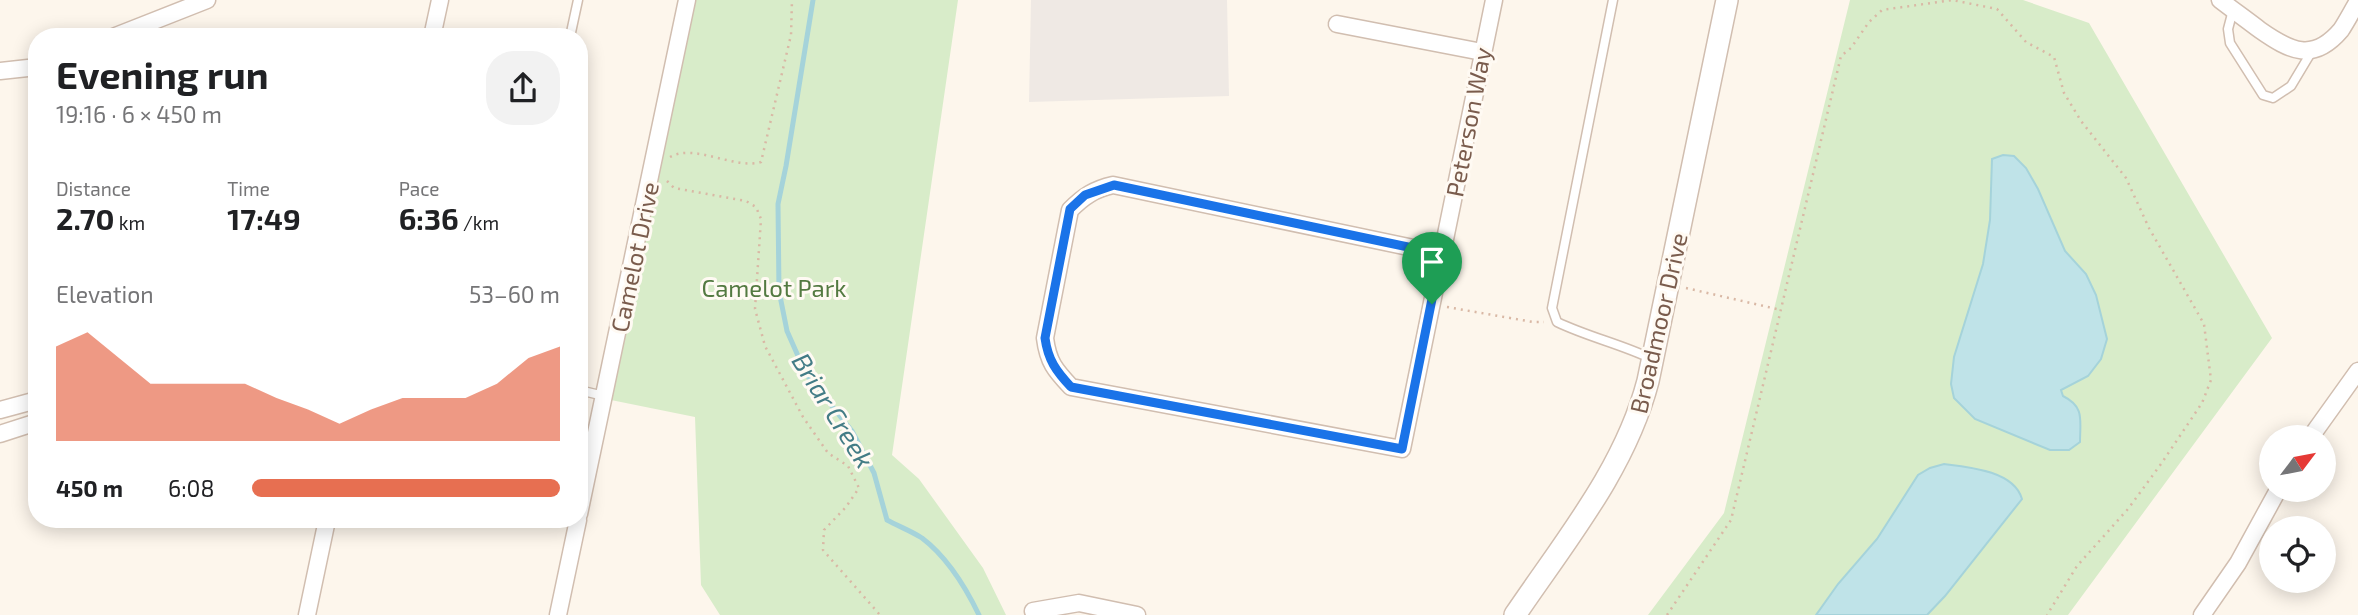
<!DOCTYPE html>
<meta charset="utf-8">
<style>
body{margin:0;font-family:"Exo 2",sans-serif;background:#f2f2f2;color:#202124;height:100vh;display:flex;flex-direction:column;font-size:26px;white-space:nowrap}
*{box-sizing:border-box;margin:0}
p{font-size:23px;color:#757577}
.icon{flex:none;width:38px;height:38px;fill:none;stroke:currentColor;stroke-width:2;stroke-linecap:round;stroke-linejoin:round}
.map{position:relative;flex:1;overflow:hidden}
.panel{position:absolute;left:28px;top:28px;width:560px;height:500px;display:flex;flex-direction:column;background:#fff;border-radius:28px;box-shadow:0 4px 18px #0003}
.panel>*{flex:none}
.needle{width:46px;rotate:58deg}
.controls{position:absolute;left:2259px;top:425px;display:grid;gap:14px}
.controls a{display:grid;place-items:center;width:77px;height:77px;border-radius:50%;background:#fff;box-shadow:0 4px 18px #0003;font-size:35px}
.pin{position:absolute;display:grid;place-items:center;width:60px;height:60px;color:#fff;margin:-72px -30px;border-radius:50% 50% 50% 0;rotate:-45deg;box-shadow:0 0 7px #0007}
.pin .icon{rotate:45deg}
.round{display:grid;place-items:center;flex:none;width:74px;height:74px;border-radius:28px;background:#f2f2f2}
.headline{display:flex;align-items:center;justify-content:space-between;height:119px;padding:0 28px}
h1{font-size:38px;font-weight:700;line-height:52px}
.metrics{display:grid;grid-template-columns:repeat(3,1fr);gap:10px;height:119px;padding:7px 28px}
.metrics div{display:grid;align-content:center}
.metrics b{font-size:30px;font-weight:700}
.metrics small{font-size:19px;font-weight:400}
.metrics p{font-size:19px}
.chart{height:196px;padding:14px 28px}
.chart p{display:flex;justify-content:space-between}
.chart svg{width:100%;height:126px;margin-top:7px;fill:#e76f51;opacity:.7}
ul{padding:0 28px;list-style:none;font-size:23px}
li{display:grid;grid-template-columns:112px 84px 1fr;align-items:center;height:52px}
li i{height:18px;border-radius:9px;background:#e76f51}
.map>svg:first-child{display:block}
.industrial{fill:#efe9e4}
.green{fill:#d8ecc9}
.water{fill:#bfe3e8;stroke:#a5d3da;stroke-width:2}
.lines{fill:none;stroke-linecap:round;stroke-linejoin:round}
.stream{stroke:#a5d3da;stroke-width:5}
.service-casing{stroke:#d1beb0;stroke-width:11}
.minor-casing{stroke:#d1beb0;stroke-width:19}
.tertiary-casing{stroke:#d1beb0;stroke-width:24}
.path{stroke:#d9b8a5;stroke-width:2.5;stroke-dasharray:2 5;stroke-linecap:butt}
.service{stroke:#fff;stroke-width:8}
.minor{stroke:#fff;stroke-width:16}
.tertiary{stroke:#fff;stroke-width:21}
.route-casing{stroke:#fff;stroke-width:14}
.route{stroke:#1a73e8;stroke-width:9}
.labels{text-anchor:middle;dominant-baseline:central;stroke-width:6;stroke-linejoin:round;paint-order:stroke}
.street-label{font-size:24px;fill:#7a5c4d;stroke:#fffaf3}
.park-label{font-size:24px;fill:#537a41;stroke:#fffaf3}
.water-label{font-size:26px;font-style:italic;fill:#437c86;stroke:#fffaf3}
</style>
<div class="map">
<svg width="2358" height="615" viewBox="0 0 2358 615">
<rect width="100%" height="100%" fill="#fdf6ec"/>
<!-- industrial -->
<path class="industrial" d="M1031,0H1227L1229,96L1029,102Z"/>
<!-- green -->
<g class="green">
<path d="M690,0H958L892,455L919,479L983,568L1006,615H720L701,585L695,417L606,399Z"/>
<path d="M1850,0H2023L2089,23L2272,338L2068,615H1648L1724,513Z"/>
</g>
<!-- water -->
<g class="water">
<path d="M2003,155L2014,156L2026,168L2038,189L2065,251L2086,274L2096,295L2107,339L2101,359L2088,376L2061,390L2063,396C2085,407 2080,420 2080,442L2069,450H2050L1975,419L1954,398L1951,384L1954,357L1983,264L1990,220L1992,159Z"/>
<path d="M1944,464C1969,467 2014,471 2022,499L1945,596L1927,615H1816L1838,584L1877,539L1918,475L1930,468Z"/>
</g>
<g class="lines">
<!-- stream -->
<path class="stream" d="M813,0L786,166L778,204L779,291L787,331L806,374L852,431L874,473L887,520C898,526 911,531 922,538C947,557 966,588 979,615"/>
<!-- service casing -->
<g class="service-casing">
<g id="service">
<path d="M1613,0L1552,308L1557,322C1588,337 1621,344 1652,359"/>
<path d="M2233,10L2228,29L2230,43L2263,95L2273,98L2291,86L2312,51"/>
<path d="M570,37L578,0"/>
<path d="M579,390L604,396"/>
</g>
</g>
<!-- minor casing -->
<g class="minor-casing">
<g id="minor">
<path d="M2220,0C2233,10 2247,20 2260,30C2290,51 2313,63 2341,30C2347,21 2352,11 2358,1"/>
<path d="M1337,24L1482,52"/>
<path d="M113,37L207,0"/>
<path d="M432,37L440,0"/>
<path d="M0,71L37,67"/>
<path d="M1442,254L1113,185C1095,189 1084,196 1070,210L1045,338C1048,362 1055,370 1071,387L1402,449L1494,0"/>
<path d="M0,410L37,400"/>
<path d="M0,434L37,422"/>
<path d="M2310,438L2358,371"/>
<path d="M579,514L687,0"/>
<path d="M1033,611L1079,603L1137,615"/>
<path d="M307,615L327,520"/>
<path d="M558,615L578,520"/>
<path d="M2202,615L2238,563L2278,490"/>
</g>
</g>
<!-- tertiary casing -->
<g class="tertiary-casing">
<path id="tertiary" d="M1515,615C1565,541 1625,469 1648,381L1727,0"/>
</g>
<!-- path -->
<g class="path">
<path d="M670,157C695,143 735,170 761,162L791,35L792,0"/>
<path d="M667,181L674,188L746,201L756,207L761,219L755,309L765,346L803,417L828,453L848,466L859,488L846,507L824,530L823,550L880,615"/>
<path d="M1686,288L1781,310"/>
<path d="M1447,307L1533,322H1544"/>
<path d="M1667,615L1731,520L1841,56L1851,48L1869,22L1882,10L1952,0L1997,9L2026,42L2054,57L2064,93L2081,121L2126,178L2149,228L2204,324L2211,380L2202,403L2161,464L2128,509L2077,566L2047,615"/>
</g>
<!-- service -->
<use href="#service" class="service"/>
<!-- minor -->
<use href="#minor" class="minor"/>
<!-- tertiary -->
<use href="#tertiary" class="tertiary"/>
</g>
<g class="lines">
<!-- route casing -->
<g class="route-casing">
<path id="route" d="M1114,185L1441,254L1402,449L1071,387C1056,371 1048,360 1045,338L1070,209L1085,195Z"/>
</g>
<!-- route -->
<use href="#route" class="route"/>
</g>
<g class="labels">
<!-- street labels -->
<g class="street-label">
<text transform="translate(1468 122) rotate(-79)">Peterson Way</text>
<text transform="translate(634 257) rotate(-78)">Camelot Drive</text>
<text transform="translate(1658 323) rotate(-77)">Broadmoor Drive</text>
</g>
<!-- park labels -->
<g class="park-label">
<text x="774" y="287">Camelot Park</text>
</g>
<!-- water labels -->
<g class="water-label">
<text transform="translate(834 410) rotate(58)">Briar Creek</text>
</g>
</g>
</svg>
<div class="controls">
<a><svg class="needle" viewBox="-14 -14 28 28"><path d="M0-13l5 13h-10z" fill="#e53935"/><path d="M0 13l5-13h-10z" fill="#757577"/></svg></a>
<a><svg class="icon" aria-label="locate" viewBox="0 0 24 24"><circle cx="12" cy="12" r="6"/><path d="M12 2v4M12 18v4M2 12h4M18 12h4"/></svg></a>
</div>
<div class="pin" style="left:1432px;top:304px;background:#1e9e55"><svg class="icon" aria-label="arrive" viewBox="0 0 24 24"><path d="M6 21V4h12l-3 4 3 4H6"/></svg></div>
<section class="panel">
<div class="headline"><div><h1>Evening run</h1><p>19:16 · 6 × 450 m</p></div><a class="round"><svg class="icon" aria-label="share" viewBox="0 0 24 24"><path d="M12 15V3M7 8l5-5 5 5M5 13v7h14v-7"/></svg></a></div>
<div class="metrics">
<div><p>Distance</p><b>2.70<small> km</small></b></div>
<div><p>Time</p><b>17:49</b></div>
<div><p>Pace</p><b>6:36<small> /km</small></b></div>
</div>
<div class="chart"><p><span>Elevation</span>53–60 m</p>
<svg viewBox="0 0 160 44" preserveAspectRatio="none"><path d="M0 44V11L10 6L20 15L30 24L40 24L50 24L60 24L70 29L80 33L90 38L100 33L110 29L120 29L130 29L140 24L150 15L160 11V44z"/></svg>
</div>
<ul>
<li><b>450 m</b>6:08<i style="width:100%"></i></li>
</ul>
</section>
</div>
